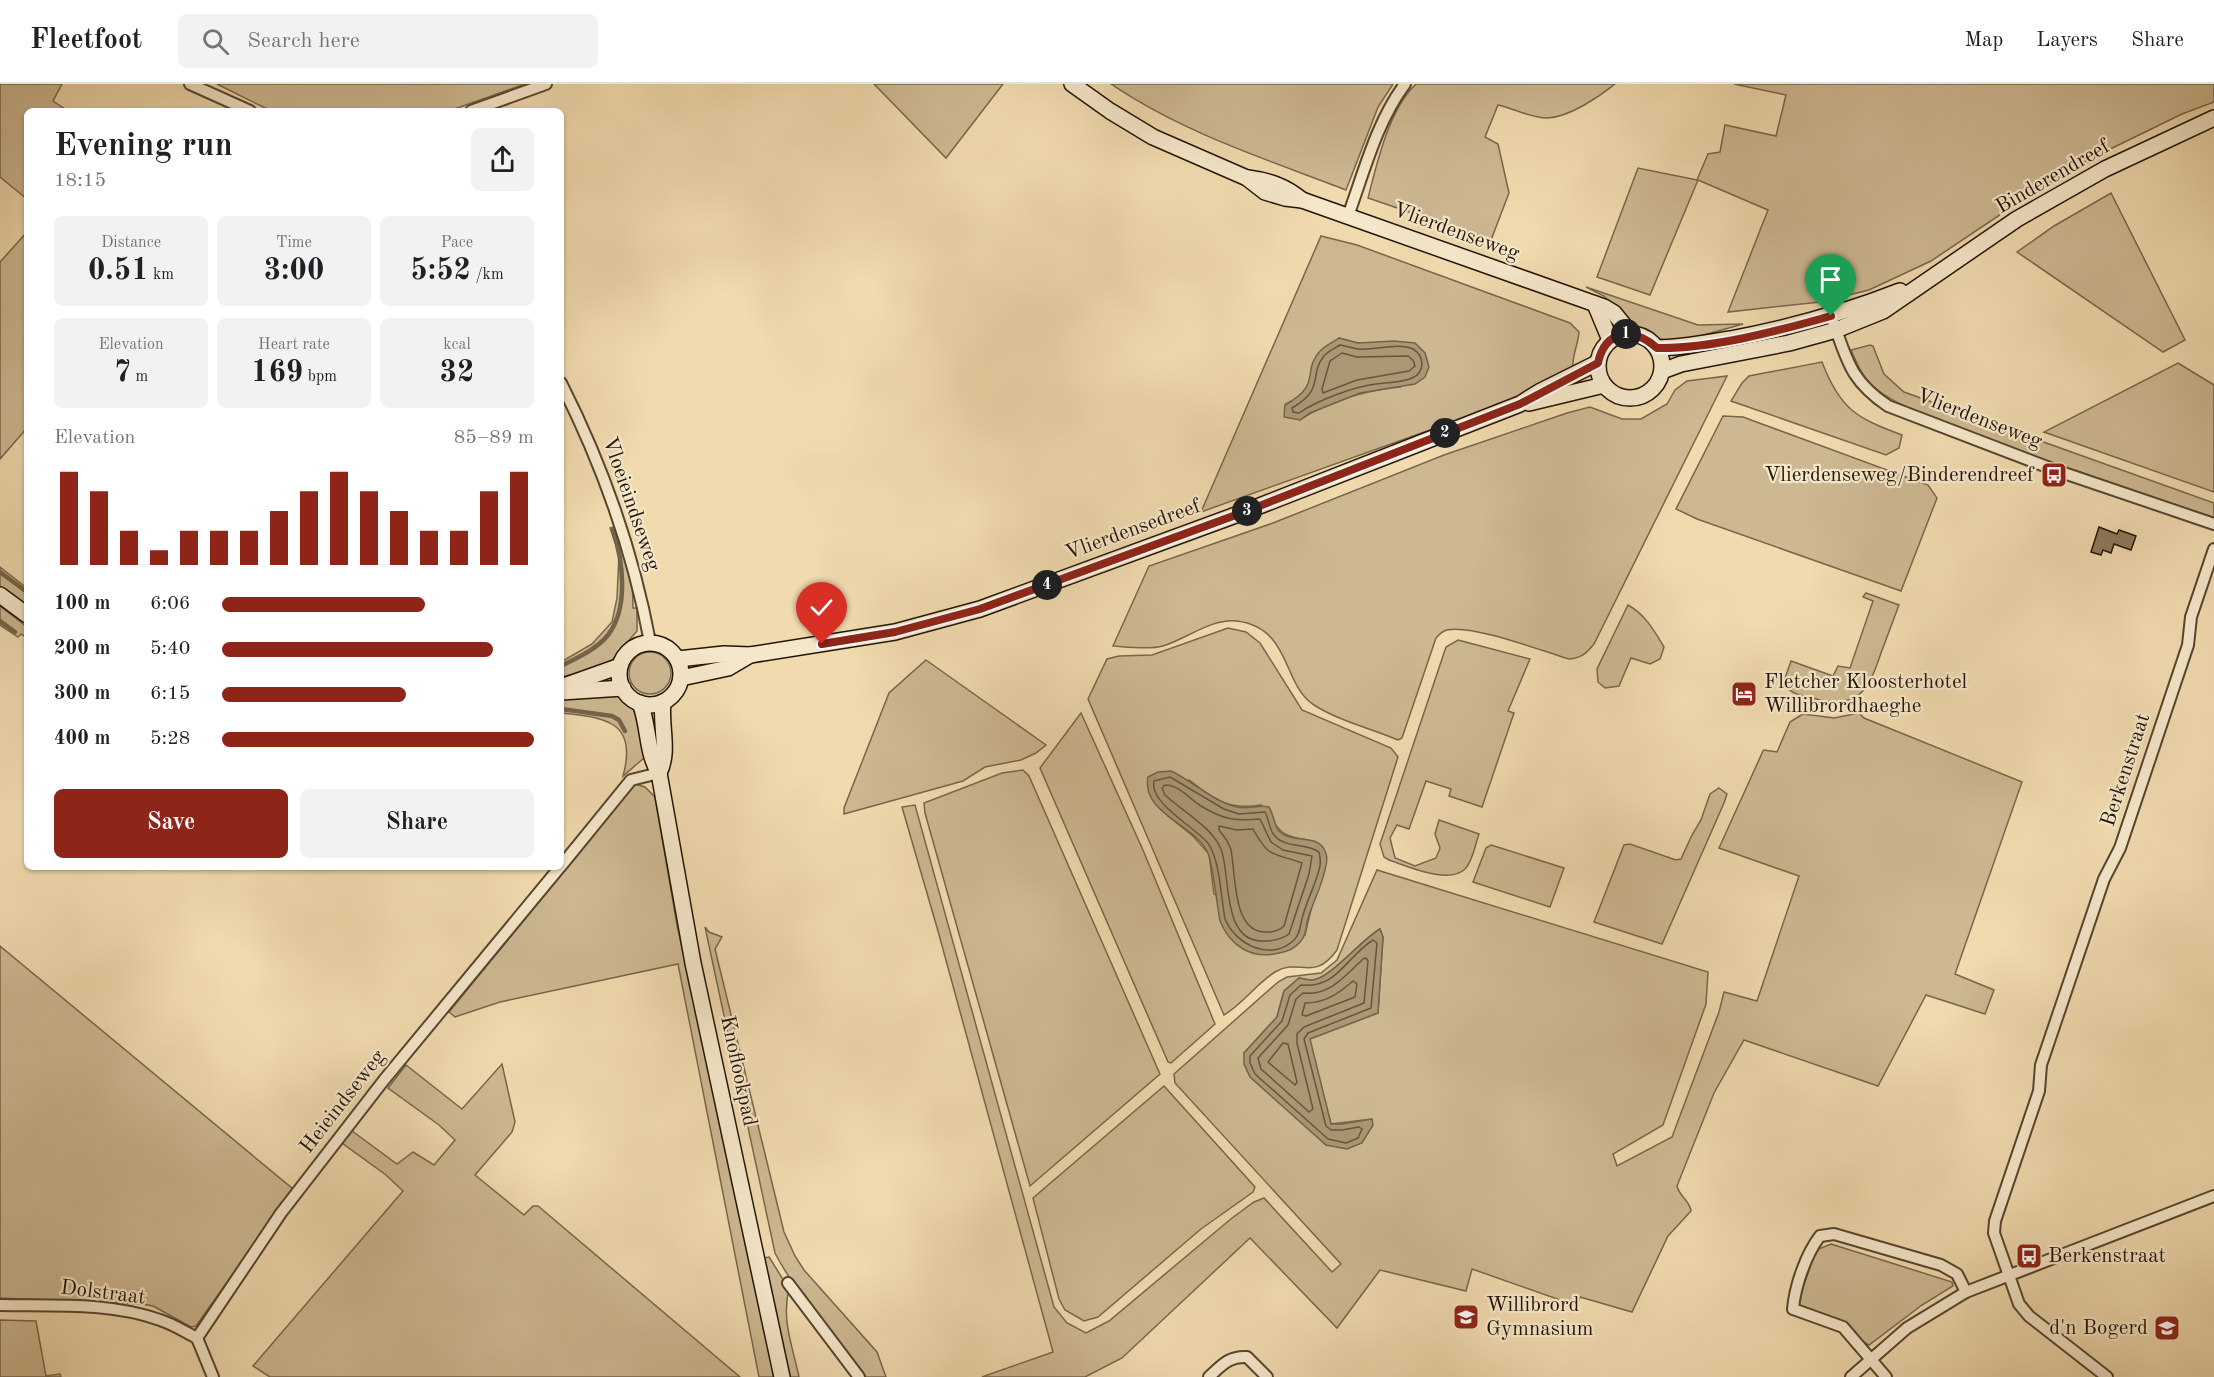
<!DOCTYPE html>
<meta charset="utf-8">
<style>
body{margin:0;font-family:"Old Standard TT",serif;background:#f2f2f2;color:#202124;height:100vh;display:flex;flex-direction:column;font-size:22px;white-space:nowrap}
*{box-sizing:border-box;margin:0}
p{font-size:20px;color:#757577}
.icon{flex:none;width:33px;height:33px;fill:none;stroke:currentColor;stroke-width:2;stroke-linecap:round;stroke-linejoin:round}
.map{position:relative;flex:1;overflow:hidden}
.drawer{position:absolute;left:24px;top:24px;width:540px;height:762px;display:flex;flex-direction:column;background:#fff;border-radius:9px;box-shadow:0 2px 4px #0004}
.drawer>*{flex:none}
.pin{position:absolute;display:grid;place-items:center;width:51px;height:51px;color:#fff;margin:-62px -26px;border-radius:50% 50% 50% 0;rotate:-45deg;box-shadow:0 0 6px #0007}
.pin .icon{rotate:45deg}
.km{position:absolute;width:30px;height:30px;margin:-15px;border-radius:50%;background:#222;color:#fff;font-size:16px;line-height:30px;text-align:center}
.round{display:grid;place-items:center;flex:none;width:63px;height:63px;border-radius:9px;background:#f2f2f2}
.headline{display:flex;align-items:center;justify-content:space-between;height:102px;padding:0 30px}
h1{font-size:33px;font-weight:600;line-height:45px}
.figures{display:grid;grid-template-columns:repeat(3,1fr);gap:9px;height:102px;padding:6px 30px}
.figures div{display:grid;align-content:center;border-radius:9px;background:#f2f2f2;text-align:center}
.figures b{font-size:30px;font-weight:600}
.figures small{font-size:16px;font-weight:400}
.figures p{font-size:16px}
.chart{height:168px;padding:12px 30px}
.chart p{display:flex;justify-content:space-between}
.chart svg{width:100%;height:108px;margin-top:6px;stroke:#8f2418;stroke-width:6}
.primary-button{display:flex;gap:12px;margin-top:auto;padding:12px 30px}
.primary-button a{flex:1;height:69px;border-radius:9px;background:#8f2418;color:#fff;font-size:24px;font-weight:600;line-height:69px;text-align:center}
.primary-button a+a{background:#f2f2f2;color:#202124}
ul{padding:0 30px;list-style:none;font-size:20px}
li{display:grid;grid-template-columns:96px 72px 1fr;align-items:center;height:45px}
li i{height:15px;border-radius:8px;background:#8f2418}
header{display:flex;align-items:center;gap:36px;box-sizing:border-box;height:84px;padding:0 30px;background:#fff;border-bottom:2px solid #e0e0e0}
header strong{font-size:28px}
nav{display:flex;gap:33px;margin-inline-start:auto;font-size:21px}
.search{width:420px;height:54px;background:#f2f2f2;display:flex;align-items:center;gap:15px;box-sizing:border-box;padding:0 21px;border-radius:9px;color:#757577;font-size:22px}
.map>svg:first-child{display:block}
.green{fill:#cdb891;stroke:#78664a;stroke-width:1.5;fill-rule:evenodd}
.water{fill:#aa9774;stroke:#746347;stroke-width:1.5}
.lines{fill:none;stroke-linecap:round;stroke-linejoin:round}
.shore{stroke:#66563c;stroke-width:1.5}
.stream{stroke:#746347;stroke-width:4.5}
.building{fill:#8d7b5c;stroke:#221404;stroke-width:1.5}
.street-casing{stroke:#56462e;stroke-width:14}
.secondary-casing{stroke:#221404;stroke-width:18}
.street{stroke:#f5e7ca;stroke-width:10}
.secondary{stroke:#f5e7ca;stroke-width:15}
.route-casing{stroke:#fff;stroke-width:12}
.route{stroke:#8f2418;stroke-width:8}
.labels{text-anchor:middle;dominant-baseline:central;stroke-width:4.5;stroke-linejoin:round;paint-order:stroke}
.street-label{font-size:21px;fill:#221404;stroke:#f5e7ca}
.poi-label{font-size:21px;fill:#221404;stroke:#f5e7ca;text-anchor:start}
</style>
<header>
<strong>Fleetfoot</strong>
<div class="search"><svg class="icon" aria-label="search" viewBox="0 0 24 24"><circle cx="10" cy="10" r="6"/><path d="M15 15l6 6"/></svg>Search here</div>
<nav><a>Map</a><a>Layers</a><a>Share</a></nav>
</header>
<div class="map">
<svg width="2214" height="1293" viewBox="0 0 2214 1293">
<rect width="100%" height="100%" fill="#f0daae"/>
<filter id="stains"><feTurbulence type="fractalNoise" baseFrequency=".00333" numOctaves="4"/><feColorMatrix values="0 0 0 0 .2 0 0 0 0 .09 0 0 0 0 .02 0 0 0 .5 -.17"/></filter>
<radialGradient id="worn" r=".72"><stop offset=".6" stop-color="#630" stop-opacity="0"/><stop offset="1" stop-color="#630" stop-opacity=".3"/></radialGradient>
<!-- green -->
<g class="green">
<path d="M0,0H62L53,17L68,27H27V115L0,93Z"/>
<path d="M217,0H525L449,27H271Z"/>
<path d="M874,0H1003L946,74Z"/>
<path d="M1111,0H1393L1378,23L1346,106C1266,75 1183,49 1111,0Z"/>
<path d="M1416,0H1615C1599,13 1569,33 1548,34C1533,35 1513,24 1498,21L1485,53L1498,60L1509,109L1491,156L1368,114C1377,79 1389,25 1416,0Z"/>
<path d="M1734,0H2214V18L2182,30L2098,71L2034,108L1931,177L1869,206L1820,218L1728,228L1768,126L1698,96L1650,211L1597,193L1638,84L1697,96L1708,70L1720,68L1725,41L1776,52L1786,11Z"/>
<path d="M2111,109L2185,256L2163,268L2017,168L2054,142Z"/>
<path d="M27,148V344L0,375V178Z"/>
<path d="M1321,152L1357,161L1570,239L1579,248C1578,262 1571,273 1573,287L1522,313L1201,428ZM1339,254L1357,259H1372L1400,303C1368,306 1327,317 1300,336L1286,320L1301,312L1309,301L1314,279Z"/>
<path d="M1586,203L1698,241L1743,240L1675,259L1657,254L1648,246L1633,242L1604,212Z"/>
<path d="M1870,261L1873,262L1884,290L1904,308L2214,419V435L1957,345C1931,333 1900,323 1876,305C1864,296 1857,280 1851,266Z"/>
<path d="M1822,278C1840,325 1856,334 1902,351L1899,364L1886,371L1731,317L1742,299L1749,292Z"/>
<path d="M2178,279L2214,301V408L2044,348Z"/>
<path d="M1727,292L1594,560C1586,570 1581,574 1569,575C1542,567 1472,540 1447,546C1442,547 1439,551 1436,554L1402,654L1398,656C1372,645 1337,636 1314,621C1282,601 1292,544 1237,537C1212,534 1186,555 1163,562C1149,566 1128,563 1113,562L1149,482L1273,439L1444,371L1567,329L1590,323L1622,335H1641L1667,320L1675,306L1687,297Z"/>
<path d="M1723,332L1743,333L1928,401L1937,414L1901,507L1697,435L1676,425Z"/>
<path d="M618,442L632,485L633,524H637V547L607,582L561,593V578L592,560L612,538L617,514L619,470L610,444Z"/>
<path d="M0,483L27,504V523L0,503Z"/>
<path d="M1866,509L1899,521C1893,537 1887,553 1881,569C1869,605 1859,626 1816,615C1803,612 1792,611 1783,600L1791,577L1833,592L1838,582L1850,584L1873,517L1863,513Z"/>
<path d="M1628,521C1645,530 1655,548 1664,563L1660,575L1650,580L1631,574L1619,602L1605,604L1598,598L1597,585Z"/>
<path d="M0,522L27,543V554L21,550L18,553L0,541Z"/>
<path d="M1228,544L1246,548L1260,559L1302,626L1391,664L1398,673L1337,866C1313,899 1300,873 1275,888C1256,900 1243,920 1224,931L1088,615L1107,575L1119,572L1152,571ZM1189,696C1215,716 1227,726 1261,721C1280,747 1278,753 1314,757L1322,795L1314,813L1305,851L1214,810L1209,770L1193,752L1168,732Z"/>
<path d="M1458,556L1530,575L1508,627L1514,629L1482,723L1449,712L1451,705L1426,697L1409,745L1397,741L1390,754L1395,774L1415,782L1436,774L1440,764L1435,750L1439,736L1479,750C1475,761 1473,777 1465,785C1449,801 1407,782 1389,776L1384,773L1380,760L1446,563Z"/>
<circle cx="650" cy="589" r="21"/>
<path d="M926,576L1046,661L1036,669L1021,676L985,683L963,697L844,730V724L889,609Z"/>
<path d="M615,610L636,626L644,674L623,692C638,638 606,633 561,629V614Z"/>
<path d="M1081,629L1143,766L1215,940L1171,979L1168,978L1040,684Z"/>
<path d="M1859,629L1864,634L2022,698L1955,890L1994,906L1985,930L1926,911L1878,1002L1744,956L1714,1009L1677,1102C1679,1112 1690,1117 1691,1127L1668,1152L1632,1228L1580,1213L1577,1222L1472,1185L1466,1207L1380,1186L1337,1244L1250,1154L1122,1274L1085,1293H982L1053,1268L938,847L902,723L915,721L1054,1223L1067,1239L1086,1249L1109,1237L1232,1134L1254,1118L1264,1114L1332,1188L1341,1180L1175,999L1174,990L1278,898L1287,893L1321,889L1337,876L1377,786L1708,888L1706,920L1663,1041L1613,1070L1617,1082L1672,1053L1719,928L1724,908L1757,917L1799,792L1719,764L1763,667L1764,666L1777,668L1790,638L1798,633L1803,630L1834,634ZM1380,845L1383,853L1378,929L1309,955L1331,1040L1372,1035L1326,1061L1244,969L1277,933L1284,907L1299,894C1303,895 1309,897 1313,896C1330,894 1361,856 1380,845Z"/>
<path d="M1023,686L1029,692L1160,990L1030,1102L925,729L924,719L1002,689Z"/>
<path d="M635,700L645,703L655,713L677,841L774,1293H759L678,880L500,918L455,933L449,928Z"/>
<path d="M1719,704L1727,710L1724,719L1662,860L1594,838L1624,761L1630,760L1676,776L1681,775L1692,751L1701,736L1710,710Z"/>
<path d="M1491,761L1564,784L1550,823L1473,798L1486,764Z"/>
<path d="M705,843L709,848L722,853L715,865L784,1148L795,1172L804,1186L877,1268L886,1293H866C835,1257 797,1211 775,1169Z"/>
<path d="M0,862L293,1105L196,1242L191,1243L153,1222L142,1220L0,1214Z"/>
<path d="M502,980L515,1038L512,1048L475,1091L524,1131L533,1122H538L740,1293H270L253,1282L403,1107L386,1091L342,1059L352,1047L397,1080L413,1068L434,1081L455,1056L439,1041L388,1004L406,981L462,1025Z"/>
<path d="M1164,1002L1255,1103L1253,1108L1201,1145L1098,1233L1084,1237L1065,1226L1059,1215L1033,1114Z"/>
<path d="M1831,1160L1952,1198L1953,1202L1922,1221L1869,1261L1800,1223L1798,1218L1816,1166Z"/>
<path d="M769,1173L789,1205C781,1235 793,1264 799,1293H789L764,1174Z"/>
<path d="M0,1236L36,1237L46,1292L60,1290L61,1293H0Z"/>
</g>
<!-- water -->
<g class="water">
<path d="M1339,254L1358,259L1394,257L1415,259L1425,269L1429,283L1425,293L1415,300L1360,309L1310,329L1300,336L1284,333L1285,321C1323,300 1301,288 1320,267C1325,262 1333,258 1339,254Z"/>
<path d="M1171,687C1194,698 1212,717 1237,723C1248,726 1258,720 1269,723C1274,731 1274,743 1280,748C1293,760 1317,749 1325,767C1327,771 1327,777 1326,781C1323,801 1312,819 1307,838C1306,846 1305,854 1299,859C1294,865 1286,868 1279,869C1252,876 1230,862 1220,837C1217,821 1213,782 1208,769C1195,740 1141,730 1148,693L1158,688Z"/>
<path d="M1380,845L1383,853L1378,929L1310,955L1331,1040H1342L1372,1035L1373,1041L1362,1059L1347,1065L1326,1061L1250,993L1244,980V969L1277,933L1284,907L1299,894C1303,894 1309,897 1313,896C1331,894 1361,856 1380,845Z"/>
</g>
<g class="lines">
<!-- shore -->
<g class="shore">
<path d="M1340,261C1346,262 1352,264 1358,265C1374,267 1397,258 1413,265C1425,272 1425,289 1412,294C1402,299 1387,298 1376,300C1353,303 1318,316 1299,329L1293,328L1292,324C1326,304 1308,292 1324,272C1328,267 1335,264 1340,261Z"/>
<path d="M1342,269L1357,273L1408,272L1413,276L1415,282L1409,287L1357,296L1323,309L1322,305L1330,277Z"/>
<path d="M1170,693L1224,725L1239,730L1265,728C1269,735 1269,745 1274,751C1285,765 1306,758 1319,768C1320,773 1321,776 1320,782C1316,801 1305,819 1301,839C1300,845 1299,851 1294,856C1271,878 1236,861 1225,835C1221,815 1220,773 1207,758C1194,743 1149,719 1154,697Z"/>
<path d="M1165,701C1180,701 1189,715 1201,722C1224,736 1235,737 1260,735L1271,758L1283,766L1312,772L1309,790L1289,850C1281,856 1273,857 1263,857C1221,858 1231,790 1221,765C1212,743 1182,727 1165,711L1162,704Z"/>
<path d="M1219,742L1237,746L1253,745C1270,776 1273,768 1302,779L1284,842C1279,847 1274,848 1267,848C1232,850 1236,790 1231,766C1229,758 1224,752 1219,746Z"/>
<path d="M1373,856L1377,859L1371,924L1308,949L1304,955L1326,1042L1331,1046H1342L1359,1043L1362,1045L1358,1054L1346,1059L1328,1055L1255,990L1250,979V972L1282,937L1290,911L1301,901C1337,905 1346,873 1373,856Z"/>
<path d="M1363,875L1366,874L1368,877L1364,919L1304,943L1297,950V959L1313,1025L1309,1028L1261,985L1258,974L1288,941L1296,915L1303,909C1330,912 1345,892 1363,875Z"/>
<path d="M1353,897L1357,900L1355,913L1306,932L1302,931L1305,919C1325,919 1338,910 1353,897Z"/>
<path d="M1283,959L1288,960L1297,998L1295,1001L1268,978Z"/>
</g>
<!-- stream -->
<g class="stream">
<path d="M0,488L27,508"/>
<path d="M0,537L15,548"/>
<path d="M561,582C577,574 597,565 608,551C629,524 623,477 613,446"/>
<path d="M561,625L612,632L619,636L625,647"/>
</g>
</g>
<!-- building -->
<path class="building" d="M2099,443L2117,450L2119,446L2136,452L2131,466L2114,460L2111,469L2103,466L2101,471L2091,468Z"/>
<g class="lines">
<!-- street casing -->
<g class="street-casing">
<g id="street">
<path d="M190,0L250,27"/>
<path d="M471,27L546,0"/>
<path d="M1348,132C1364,88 1377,37 1405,0"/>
<path d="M1831,232C1847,274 1848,295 1888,322L2055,386L2214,440"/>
<path d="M561,299C603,382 633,467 650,558"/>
<path d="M561,782L631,696L659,689"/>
<path d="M788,1199L859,1293"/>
<path d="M0,1221C52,1222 110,1218 160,1236C173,1240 185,1248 197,1254"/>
<path d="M197,1254L281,1129L384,996L560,783"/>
<path d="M197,1254L213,1293"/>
<path d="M1209,1293C1222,1281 1229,1272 1247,1273L1267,1293"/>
<path d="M1851,1293L1907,1244L1966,1208L2214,1112"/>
<path d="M1886,1293L1843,1243L1793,1225C1795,1202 1806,1170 1820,1152L1834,1150L1941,1181L1957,1190L1966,1208"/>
<path d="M2107,1293L2029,1232L2019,1220L1994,1149L1995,1137L2039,1007L2041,981L2104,795L2120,764L2188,561L2191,533L2214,465"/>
</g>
</g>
<!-- secondary casing -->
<g class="secondary-casing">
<g id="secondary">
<path d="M1072,0L1110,27L1153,53L1247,94L1265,108L1285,114L1302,116L1604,223L1614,229L1631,250"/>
<path d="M1248,94C1270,97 1285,102 1302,116"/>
<path d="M1595,220L1610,256"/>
<circle cx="1630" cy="282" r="32"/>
<path d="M1657,264C1682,264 1705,259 1730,255C1789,244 1844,229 1900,207"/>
<path d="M1662,287L1681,280L1789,259L1836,246L1883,227L2017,135L2105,85L2214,34"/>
<path d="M1529,319L1604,301"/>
<path d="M0,511L27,531"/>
<circle cx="650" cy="590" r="31"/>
<path d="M678,575L724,570L750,571L895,548L980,525L1244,428L1520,320L1539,308L1597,279"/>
<path d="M681,594L728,584L750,571"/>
<path d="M561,603L620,582"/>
<path d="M561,608L623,604"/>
<path d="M640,619C649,641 646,668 659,689L693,879L782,1293"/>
<path d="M659,689C670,667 660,642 663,618"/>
</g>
</g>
<!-- street -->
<use href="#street" class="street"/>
<!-- secondary -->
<use href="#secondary" class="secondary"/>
</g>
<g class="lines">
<!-- route casing -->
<g class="route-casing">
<path id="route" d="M822,560L895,548L980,525L1244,428L1520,320L1598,279C1605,246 1633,243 1657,264C1711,265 1778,247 1831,232"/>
</g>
<!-- route -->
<use href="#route" class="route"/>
</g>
<!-- icons -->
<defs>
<g id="bus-square" transform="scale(1.35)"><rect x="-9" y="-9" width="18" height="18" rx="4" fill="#8f2418" stroke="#f5e7ca"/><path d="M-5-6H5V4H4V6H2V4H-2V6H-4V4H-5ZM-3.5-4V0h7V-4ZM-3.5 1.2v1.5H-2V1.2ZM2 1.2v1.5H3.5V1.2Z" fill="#fff"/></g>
<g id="hotel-square" transform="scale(1.35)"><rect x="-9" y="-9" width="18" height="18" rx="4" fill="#8f2418" stroke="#f5e7ca"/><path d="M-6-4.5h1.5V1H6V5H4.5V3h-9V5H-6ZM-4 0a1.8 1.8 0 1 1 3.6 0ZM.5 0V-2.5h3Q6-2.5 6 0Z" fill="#fff"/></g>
<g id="school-square" transform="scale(1.35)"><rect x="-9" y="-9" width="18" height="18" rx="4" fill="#8f2418" stroke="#f5e7ca"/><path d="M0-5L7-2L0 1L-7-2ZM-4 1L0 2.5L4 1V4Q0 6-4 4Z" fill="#fff"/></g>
</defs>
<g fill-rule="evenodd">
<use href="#bus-square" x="2054" y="391"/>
<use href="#hotel-square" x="1744" y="610"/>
<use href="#bus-square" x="2029" y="1172"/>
<use href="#school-square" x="1466" y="1233"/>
<use href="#school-square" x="2167" y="1244"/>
</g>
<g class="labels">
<!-- street labels -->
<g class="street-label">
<text transform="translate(2053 93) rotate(-30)">Binderendreef</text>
<text transform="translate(1456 148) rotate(20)">Vlierdenseweg</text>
<text transform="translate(1979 335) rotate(21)">Vlierdenseweg</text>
<text transform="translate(631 420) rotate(71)">Vloeieindseweg</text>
<text transform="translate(1133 446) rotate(-20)">Vlierdensedreef</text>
<text transform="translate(2126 686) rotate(-72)">Berkenstraat</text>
<text transform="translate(738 987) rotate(78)">Knoflookpad</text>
<text transform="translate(343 1018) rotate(-52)">Heieindseweg</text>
<text transform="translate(103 1209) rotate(7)">Dolstraat</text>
</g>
<!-- poi labels -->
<g class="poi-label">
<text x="2034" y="391" text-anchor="end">Vlierdenseweg/Binderendreef</text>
<text x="1764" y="598">Fletcher Kloosterhotel<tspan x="1764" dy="24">Willibrordhaeghe</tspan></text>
<text x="2048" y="1172">Berkenstraat</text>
<text x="1486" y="1221">Willibrord<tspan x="1486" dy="24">Gymnasium</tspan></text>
<text x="2148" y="1244" text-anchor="end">d'n Bogerd</text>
</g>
</g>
<rect width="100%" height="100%" filter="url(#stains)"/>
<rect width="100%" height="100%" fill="url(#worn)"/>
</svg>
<div class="pin" style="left:1831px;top:232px;background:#1e9e55"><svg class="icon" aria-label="arrive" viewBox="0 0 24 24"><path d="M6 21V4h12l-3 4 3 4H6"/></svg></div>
<div class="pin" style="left:822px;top:560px;background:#d93025"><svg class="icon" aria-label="check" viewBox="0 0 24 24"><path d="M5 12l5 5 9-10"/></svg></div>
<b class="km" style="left:1626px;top:250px">1</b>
<b class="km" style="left:1445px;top:349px">2</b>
<b class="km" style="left:1247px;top:427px">3</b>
<b class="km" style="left:1047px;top:501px">4</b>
<section class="drawer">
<div class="headline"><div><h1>Evening run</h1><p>18:15</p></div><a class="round"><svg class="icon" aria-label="share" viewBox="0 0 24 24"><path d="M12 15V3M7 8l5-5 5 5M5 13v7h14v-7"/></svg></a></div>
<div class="figures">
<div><p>Distance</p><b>0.51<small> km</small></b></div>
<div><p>Time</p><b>3:00</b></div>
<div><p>Pace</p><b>5:52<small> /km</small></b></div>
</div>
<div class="figures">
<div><p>Elevation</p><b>7<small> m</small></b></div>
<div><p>Heart rate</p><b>169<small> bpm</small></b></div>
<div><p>kcal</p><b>32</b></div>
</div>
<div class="chart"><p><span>Elevation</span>85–89 m</p>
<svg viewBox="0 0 160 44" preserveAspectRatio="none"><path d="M5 44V6M15 44V14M25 44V30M35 44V38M45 44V30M55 44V30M65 44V30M75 44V22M85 44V14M95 44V6M105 44V14M115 44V22M125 44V30M135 44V30M145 44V14M155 44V6"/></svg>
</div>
<ul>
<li><b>100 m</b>6:06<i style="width:65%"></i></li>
<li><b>200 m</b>5:40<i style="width:87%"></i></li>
<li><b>300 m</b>6:15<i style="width:59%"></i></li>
<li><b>400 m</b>5:28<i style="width:100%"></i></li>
</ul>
<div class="primary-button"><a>Save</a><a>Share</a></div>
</section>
</div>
